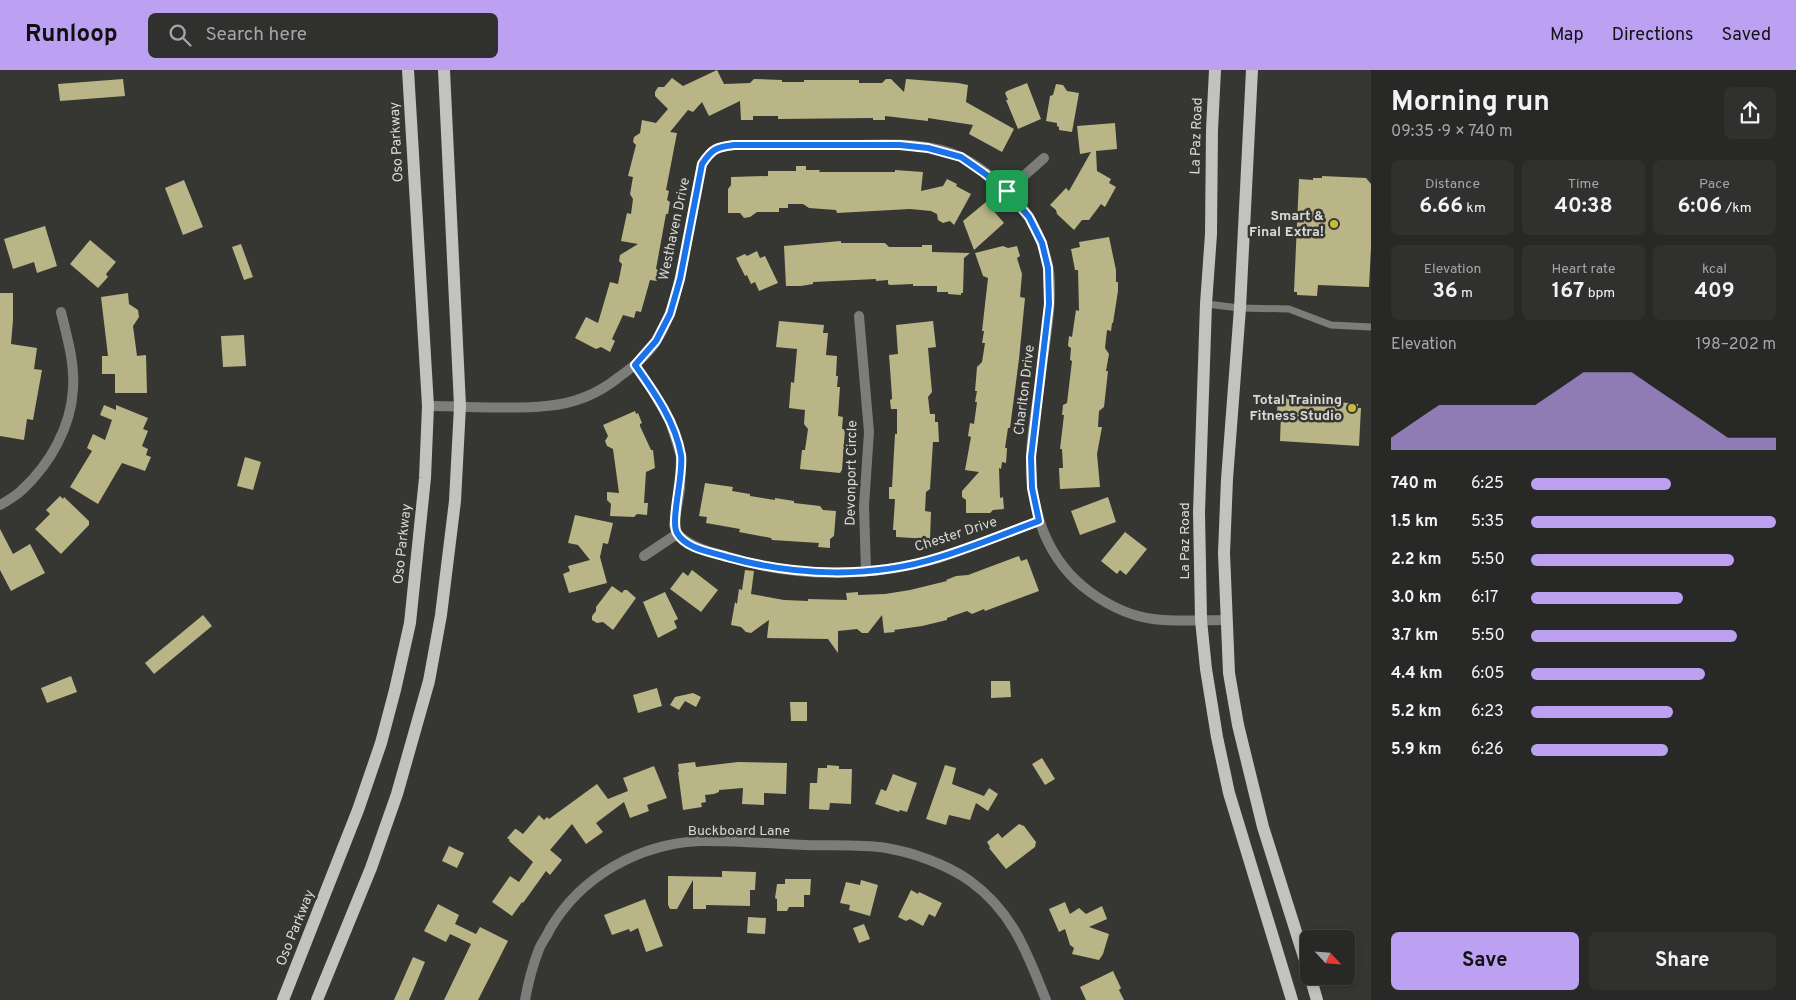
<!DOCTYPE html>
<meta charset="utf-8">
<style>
body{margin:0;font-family:Overpass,sans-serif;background:#30302e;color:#f1f3f6;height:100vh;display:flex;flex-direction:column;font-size:19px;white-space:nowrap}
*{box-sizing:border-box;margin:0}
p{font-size:16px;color:#a5a6a7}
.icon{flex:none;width:28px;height:28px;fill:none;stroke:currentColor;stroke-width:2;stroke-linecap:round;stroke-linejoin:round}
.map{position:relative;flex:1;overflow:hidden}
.side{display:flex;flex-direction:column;background:#282826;width:425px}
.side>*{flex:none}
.needle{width:32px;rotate:116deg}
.tools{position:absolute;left:1300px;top:860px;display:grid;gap:10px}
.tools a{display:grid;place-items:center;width:55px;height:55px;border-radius:8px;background:#282826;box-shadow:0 2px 8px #0003,0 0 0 1px #444443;font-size:25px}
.pin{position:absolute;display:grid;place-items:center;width:42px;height:42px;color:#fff;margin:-21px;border-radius:10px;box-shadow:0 2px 8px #0006}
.round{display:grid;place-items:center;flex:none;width:52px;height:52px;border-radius:8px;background:#30302e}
.overview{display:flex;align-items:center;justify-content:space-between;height:85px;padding:0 20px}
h1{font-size:28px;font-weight:700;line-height:38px}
.stats{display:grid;grid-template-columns:repeat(3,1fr);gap:8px;height:85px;padding:5px 20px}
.stats div{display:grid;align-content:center;border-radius:8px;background:#30302e;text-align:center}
.stats b{font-size:21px;font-weight:700}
.stats small{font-size:14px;font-weight:400}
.stats p{font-size:14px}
.chart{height:140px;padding:10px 20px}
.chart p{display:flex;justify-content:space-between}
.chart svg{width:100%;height:90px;margin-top:5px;fill:#bca0f2;opacity:.7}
.primary-button{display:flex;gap:10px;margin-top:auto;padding:10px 20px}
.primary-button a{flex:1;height:58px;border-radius:8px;background:#bca0f2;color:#111;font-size:20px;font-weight:700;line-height:58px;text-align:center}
.primary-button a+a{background:#30302e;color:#f1f3f6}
ul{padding:0 20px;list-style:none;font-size:16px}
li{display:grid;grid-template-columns:80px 60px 1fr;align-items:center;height:38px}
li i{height:12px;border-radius:6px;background:#bca0f2}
header{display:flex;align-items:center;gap:30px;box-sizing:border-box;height:70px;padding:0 25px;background:#bca0f2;color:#111}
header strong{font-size:24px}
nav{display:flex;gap:28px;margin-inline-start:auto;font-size:18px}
.search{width:350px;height:45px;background:#30302e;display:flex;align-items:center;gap:12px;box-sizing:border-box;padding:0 18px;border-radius:8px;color:#a5a6a7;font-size:19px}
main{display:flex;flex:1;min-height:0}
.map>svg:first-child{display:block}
.building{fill:#bab586}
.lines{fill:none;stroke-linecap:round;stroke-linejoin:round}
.service{stroke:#7c7c7b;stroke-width:7}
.minor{stroke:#7c7c7b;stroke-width:10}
.primary{stroke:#c2c2be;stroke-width:12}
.route-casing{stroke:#fff;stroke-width:10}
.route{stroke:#1a73e8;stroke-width:6}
.poi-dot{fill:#c9ba3a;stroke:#363633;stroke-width:2}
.labels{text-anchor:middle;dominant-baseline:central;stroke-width:5;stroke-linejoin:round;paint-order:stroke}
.street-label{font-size:14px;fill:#d9d9d7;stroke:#363633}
.poi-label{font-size:14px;font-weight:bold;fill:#d9d9d7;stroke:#363633;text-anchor:end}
</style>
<header>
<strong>Runloop</strong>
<div class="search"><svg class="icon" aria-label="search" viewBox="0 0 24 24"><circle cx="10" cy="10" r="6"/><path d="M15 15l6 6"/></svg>Search here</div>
<nav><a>Map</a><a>Directions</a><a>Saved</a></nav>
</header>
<main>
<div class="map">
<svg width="1371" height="930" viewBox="0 0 1371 930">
<rect width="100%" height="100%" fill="#363633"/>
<!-- building -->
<g class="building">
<path d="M717,0L724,14L750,13L754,9L782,10V12H804V10H859V13H882L886,9H891L904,22L906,9L958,13L968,15L966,32L1014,59L1002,82L969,64L973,55L928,48V51L885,46V50H873V48L778,49V46H753V50H741L740,31L709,46L702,32L693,42L688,40L670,62L677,63L666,120L669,121L667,130L670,132L668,144H666L656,199L659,200L657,211L650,210L641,242L636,241L634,248L623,245L612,269L615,271L610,282L601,277L596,279L575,268L586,247L598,253L610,212L618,214L622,194L619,191L620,185L638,174L621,171L627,143L631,144L633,129L630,124L633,107L628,106L636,75L633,72L634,67L640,63L642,50L656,53L668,39L655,26V22L658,17H664L672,8L683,16Z"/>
<path d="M123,9L125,26L60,31L58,14Z"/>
<path d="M1027,13L1041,49L1018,59L1006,30H1008L1005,23L1007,21Z"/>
<path d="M1056,14L1063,15L1067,21L1079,23L1072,62L1059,60V57L1057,56V53L1046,51L1050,26L1053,25Z"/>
<path d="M1115,53L1117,79L1096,81L1097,101L1111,109L1109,113L1116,117L1105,137L1101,134L1089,150H1082L1074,160L1057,144L1056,140L1050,135L1066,118L1069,121L1091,82L1080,84L1077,56Z"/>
<path d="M796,96H806V100H820L819,102H895V100L923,102L921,121L943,116L947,109L957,114L956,116L971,124L954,155L950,151L943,153L938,150L937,144L931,141L910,139L837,143L836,140L809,138L803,134H788V138H779V142H757L750,147L744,148L740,143H728V119L731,115V107L768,106V101H796Z"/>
<path d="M1322,106L1366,108L1371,114V178L1369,217L1318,215L1317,226L1297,225V222H1294L1299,109L1313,110V108H1322Z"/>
<path d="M184,110L203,157L183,165L165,118Z"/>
<path d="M986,132L1004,153L974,180L963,151Z"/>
<path d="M45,156L57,196L37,203L34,192L13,199L4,169Z"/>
<path d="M1109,167L1116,200V212H1118V221L1113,253H1112L1111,261L1107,260L1105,278L1109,284L1106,301H1108L1104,337L1099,341L1098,357H1102L1097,384L1100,417L1060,419L1059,398H1063L1062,379H1060L1064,345H1062L1063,335L1067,333L1072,291L1070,290L1071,278L1068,276L1069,266L1072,267L1076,240L1079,241L1078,200H1075L1071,179L1080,177L1079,172Z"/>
<path d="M90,170L116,192L106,204L108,207L98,218L70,194Z"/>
<path d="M841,171V173H885L889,177H922V175H932V182L970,183L964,188L963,223H961V225L948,224V222H937V216H913V214L890,215L888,214V210L876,211V209L813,212V214L801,216H786L784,176Z"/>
<path d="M241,174L253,207L244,210L232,177Z"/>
<path d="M1003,176L1008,178L1017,176L1020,186L1017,188L1022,204L1020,227L1025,228L1019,289L1010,358H1008L1005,378H1007L1006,393L1002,392L1001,399L999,398L1000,428L1003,427L1004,439L993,440L990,443H966V430L962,427V421L979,402L965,400L971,367L968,366L970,353L974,354L977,332H975L977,321H975L977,297L982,292L985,273H982L984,261H982L988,208L983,206L975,183Z"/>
<path d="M757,181L760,188L765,186L778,213L759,221L755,212L751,214L747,205L745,206L736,188L745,184L747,186Z"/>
<path d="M0,223H13V250L11,274L37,278L34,299L42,300L33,350L27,349L24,370L0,366Z"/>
<path d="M128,223L129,234L138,240L139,247L133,256L137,286L146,285L147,323H115V304H102V286H108L101,227Z"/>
<path d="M779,251L824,255L823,263H828L826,285L837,286L836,306H838L837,317H840L838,346L843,347L842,359H845L842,400L840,403L800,399L802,380H805L808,359L804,354L805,340L789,338L791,312L794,313L797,279L776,277Z"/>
<path d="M933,251L936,277L928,278L932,322L928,327L930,344H935V352H938L939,372H933L930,419L926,422L925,441L931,442L930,469L896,467V460H893L895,429H889V417H892L895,364H897V339H891L890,330L892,329V326L889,285L898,284L896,255Z"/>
<path d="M244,265L246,296L223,297L221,266Z"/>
<path d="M1278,326L1358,334V338H1361L1359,376L1280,371L1281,343H1277Z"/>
<path d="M104,335L116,340V335L148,348L143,359L148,361L142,376L148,379L146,385L151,387L145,401L122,393L98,434L70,417L92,381L87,378L93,364L105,370L112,350L100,345Z"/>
<path d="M635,341L636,344L638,343L642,353L640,354V356L651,380H653L655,398L646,402L644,433H648L647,445L637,444L634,447L610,446L611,434L607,430V422L619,423L613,379L607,376L605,371L608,366L603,355Z"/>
<path d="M245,387L261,392L253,420L237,416Z"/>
<path d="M705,413L733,417L732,421L750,424V426L775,430V428L794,431V433L820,436L823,440L836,441L834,466L830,469V478L818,477L819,473L772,470L771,468L739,462L740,459L706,453L707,447L699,446Z"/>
<path d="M60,426L63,429L64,427L89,451V455L61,484L35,459L50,444L46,440Z"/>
<path d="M1108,427L1116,452L1080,465L1071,441Z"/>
<path d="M575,445L613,453L608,474L603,473L600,487L607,513L569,523L563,504L570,501L568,496L590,490L578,475L568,473Z"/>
<path d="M0,459L13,484L30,474L45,503L11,521L0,500Z"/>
<path d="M1125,462L1147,479L1126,505L1120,500L1117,504L1101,491Z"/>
<path d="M1019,486L1021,491L1027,489L1039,521L985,541L984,539L972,544L967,541L947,548V550L922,556L894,560L895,562L884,563L882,545L868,563H862L857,559L838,561V583L828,569L767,568L769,550L751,563L746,562L741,557L731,555L735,532L737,534L739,519L742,520L745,500L754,501L751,524L784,530L808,531V529L847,530L846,523L858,522V525L885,524L910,520L947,511L946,510L956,506L968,505Z"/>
<path d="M692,500L718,520L701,542L670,519L683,502L688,506Z"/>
<path d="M612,516L622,523L624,520H627L636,528L613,560L603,552L597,553L592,550V546L596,541V537Z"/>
<path d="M665,522L678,549L674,551L677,558L658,568L643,532Z"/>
<path d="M203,545L212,556L154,604L145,593Z"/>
<path d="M71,606L77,622L47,633L41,618Z"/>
<path d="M991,611H1010L1011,627L991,628Z"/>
<path d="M657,618L662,636L638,643L633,625Z"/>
<path d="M693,623L701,627L696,637L685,631L679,640L670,635L675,627Z"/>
<path d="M790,632H807V651H791Z"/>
<path d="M1042,688L1055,709L1045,715L1032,694Z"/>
<path d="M695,692L696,697L738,692L787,693L786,724L764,723V735L742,734L743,718L719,720V722L714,724L705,725L706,732L701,733L702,737L683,740L678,702H679L678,694Z"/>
<path d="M827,695L839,696V699H852L851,734L830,733L829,740L809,739L810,713H817L818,698H827Z"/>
<path d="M945,695L956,698L952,714L984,726L989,718L998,724L988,741L976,733L970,750L949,745L946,755L926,749Z"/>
<path d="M654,696L667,728L647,735L649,741L630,748L624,732L596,753L603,762L586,774L572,754L550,780L562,790L550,805L546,801L523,833L522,832L512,846L492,832L510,806L519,812L533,792L509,771L510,770L507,768L515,759H516L523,764L539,745L544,750L547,747L549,749L597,714L608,729L628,721L623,708Z"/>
<path d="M893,704L917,713L907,742L900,740L899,742L875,734L881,719L886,721Z"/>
<path d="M1019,754L1024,756L1036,772L1035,777L1006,799L989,778L990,777L987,772L998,763L1002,768Z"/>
<path d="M449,776L464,783L457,798L442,791Z"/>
<path d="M722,801L756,802L755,820H750V836L706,835V839H693V810L677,839H670L668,835V806L722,807Z"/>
<path d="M785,809H811L810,825H804V837H789L787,841H777V829L775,828L777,814H785Z"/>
<path d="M861,810L878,815L870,846L849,840L850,835L840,833L846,812L860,815Z"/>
<path d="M911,820L918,824L919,822L942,833L935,847L929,844L923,856L910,849L906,851L898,847Z"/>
<path d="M645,829L663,876L646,882L638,858L630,862L629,859L612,865L604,845Z"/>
<path d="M1065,832L1070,844L1079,838L1086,844L1102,836L1107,849L1089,857L1109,864L1103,884L1099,890L1072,884L1074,878L1070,875L1065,859L1059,862L1049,839Z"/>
<path d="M438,834L459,845L455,854L476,864L480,857L508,871L478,930H444L471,874L450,864L446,872L424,861Z"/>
<path d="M748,847L766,848L765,864L747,863Z"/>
<path d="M864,854L870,869L859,873L853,858Z"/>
<path d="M413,887L425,892L409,930H394Z"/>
<path d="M1113,901L1121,918L1119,920L1124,930H1086L1080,917Z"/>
</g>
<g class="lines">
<!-- service -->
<path class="service" d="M1206,234L1240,238L1289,239L1331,255L1371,257"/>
<!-- minor -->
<g class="minor">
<path d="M1007,121L1044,88"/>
<path d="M859,246L869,362L864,436L866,501"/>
<path d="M635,295L653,321L670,351L681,386L680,420L674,455L677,464L644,486"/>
<path d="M428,336C467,336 507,340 546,336C573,334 598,324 619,307C633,297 648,285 657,270C675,240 680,206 687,172C692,146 697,120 702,94C712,79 717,77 734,75C773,75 812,75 851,75C886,75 928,71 961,87C985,99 1015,125 1029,147C1038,161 1044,179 1048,195C1054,227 1045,271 1041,303C1038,331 1031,361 1031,389C1030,440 1047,491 1090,522C1108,535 1130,546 1153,549C1177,552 1202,550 1226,550"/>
<path d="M0,435C7,431 16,426 22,420C50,394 71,357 73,319C75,293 67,267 61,242"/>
<path d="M677,464C693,479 715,483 736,489C800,508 874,507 939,488C973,477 1006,463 1039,451"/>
<path d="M525,930C528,913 533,895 539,879C542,872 547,866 550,859C581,806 639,774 700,771C734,770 772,774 806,775C832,776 860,774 886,778C912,782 948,795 970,811C1013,842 1027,883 1046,930"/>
</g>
<!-- primary -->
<g class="primary">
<path d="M1215,0L1212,60L1211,164L1206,234L1199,442L1201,550L1206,599L1217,667L1229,723L1292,930"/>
<path d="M1252,0L1240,238L1227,409L1224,483L1229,603L1238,655L1263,757L1309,903"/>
<path d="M1310,906L1317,930"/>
<path d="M283,930L358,740L381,673L395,620L410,553L425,408L428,336L408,0"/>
<path d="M317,930L371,798L397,724L429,611L441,545L455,431L460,336L444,0"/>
</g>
</g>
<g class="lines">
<!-- route casing -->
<g class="route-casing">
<path id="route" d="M734,75H900L928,78L961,87L984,103L1007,121L1029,147L1042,173L1048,198L1049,234L1031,387L1032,418L1039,451C1006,463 973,477 940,487C871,509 795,506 727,487C712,482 686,479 677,463C670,451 684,404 681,385C675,351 654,322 635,295L656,271L670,244L680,209L702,94C712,79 716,77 734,75Z"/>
</g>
<!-- route -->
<use href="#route" class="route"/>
</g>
<!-- markers -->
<g class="poi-dot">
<circle cx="1334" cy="154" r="5"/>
<circle cx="1352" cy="338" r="5"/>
</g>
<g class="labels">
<!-- street labels -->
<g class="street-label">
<text transform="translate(1197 66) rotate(-88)">La Paz Road</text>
<text transform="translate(397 72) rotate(-93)">Oso Parkway</text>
<text transform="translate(675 159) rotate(-78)">Westhaven Drive</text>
<text transform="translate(1025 320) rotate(-83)">Charlton Drive</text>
<text transform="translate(852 403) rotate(-89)">Devonport Circle</text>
<text transform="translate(956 465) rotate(-18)">Chester Drive</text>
<text transform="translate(1185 471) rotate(-90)">La Paz Road</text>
<text transform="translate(403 474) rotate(-84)">Oso Parkway</text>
<text x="739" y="761">Buckboard Lane</text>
<text transform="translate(296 858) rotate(-68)">Oso Parkway</text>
</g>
<!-- poi labels -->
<g class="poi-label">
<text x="1324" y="146">Smart &amp;<tspan x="1324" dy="16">Final Extra!</tspan></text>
<text x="1342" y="330">Total Training<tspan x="1342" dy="16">Fitness Studio</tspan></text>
</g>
</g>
</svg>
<div class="tools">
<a><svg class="needle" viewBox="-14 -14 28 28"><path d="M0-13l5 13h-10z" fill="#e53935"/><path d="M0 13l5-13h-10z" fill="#a5a6a7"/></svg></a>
</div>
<div class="pin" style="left:1007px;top:121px;background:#1e9e55"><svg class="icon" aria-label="arrive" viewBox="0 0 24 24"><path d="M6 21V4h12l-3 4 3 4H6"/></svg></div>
</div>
<section class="side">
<div class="overview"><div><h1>Morning run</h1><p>09:35 · 9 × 740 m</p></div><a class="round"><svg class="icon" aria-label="share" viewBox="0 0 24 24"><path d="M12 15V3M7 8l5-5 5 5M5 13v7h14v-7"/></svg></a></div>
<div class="stats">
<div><p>Distance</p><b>6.66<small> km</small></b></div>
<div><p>Time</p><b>40:38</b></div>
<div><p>Pace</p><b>6:06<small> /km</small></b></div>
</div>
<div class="stats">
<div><p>Elevation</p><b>36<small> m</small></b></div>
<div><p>Heart rate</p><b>167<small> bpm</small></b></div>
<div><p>kcal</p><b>409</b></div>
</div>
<div class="chart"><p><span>Elevation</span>198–202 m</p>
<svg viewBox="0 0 160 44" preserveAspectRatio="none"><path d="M0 44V38L10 30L20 22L30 22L40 22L50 22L60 22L70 14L80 6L90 6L100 6L110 14L120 22L130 30L140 38L150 38L160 38V44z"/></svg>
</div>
<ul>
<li><b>740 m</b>6:25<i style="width:57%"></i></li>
<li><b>1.5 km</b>5:35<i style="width:100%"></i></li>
<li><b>2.2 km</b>5:50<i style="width:83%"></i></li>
<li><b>3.0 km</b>6:17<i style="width:62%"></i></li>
<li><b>3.7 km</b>5:50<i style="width:84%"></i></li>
<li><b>4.4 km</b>6:05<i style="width:71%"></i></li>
<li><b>5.2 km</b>6:23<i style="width:58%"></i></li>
<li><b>5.9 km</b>6:26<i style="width:56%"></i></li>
</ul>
<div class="primary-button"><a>Save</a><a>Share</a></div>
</section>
</main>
